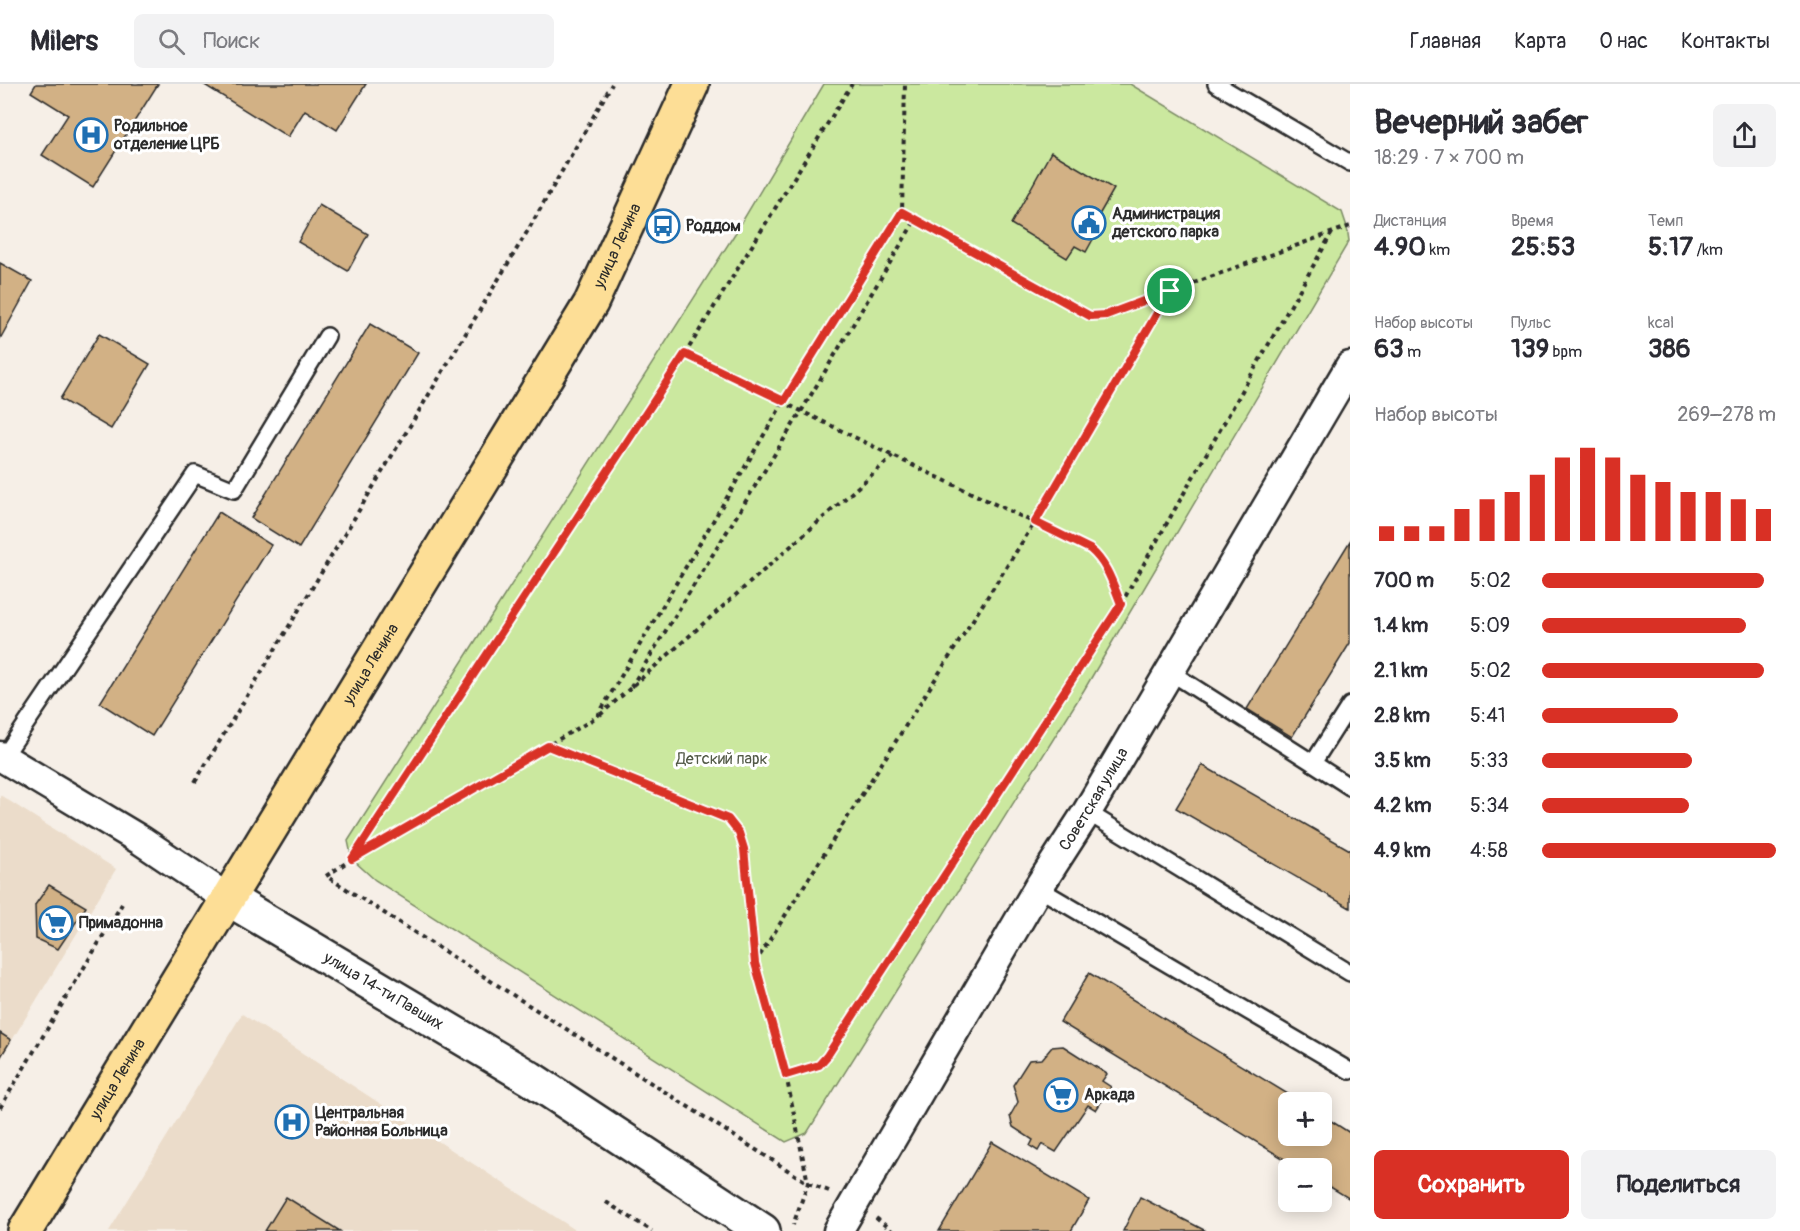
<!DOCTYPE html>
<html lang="ru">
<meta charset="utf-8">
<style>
body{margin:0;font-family:Pangolin,sans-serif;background:#f2f2f3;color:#2b2b33;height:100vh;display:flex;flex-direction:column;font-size:22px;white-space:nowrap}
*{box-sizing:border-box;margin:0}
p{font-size:20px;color:#7c7c81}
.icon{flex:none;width:33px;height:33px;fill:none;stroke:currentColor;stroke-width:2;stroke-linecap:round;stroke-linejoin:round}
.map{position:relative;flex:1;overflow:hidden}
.details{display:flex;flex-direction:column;background:#fff;width:450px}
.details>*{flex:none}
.buttons{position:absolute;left:1278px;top:1008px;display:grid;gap:12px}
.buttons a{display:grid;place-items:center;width:54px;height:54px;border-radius:9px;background:#fff;box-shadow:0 3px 15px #0003;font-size:30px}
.pin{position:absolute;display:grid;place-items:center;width:51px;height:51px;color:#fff;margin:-26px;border:3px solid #fff;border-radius:50%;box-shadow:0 2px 6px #0007}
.round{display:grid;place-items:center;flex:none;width:63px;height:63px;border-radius:9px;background:#f2f2f3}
.headline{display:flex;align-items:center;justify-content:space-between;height:102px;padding:0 24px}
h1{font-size:33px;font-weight:700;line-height:45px}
.stats{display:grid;grid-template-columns:repeat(3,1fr);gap:9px;height:102px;padding:6px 24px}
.stats div{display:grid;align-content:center}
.stats b{font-size:26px;font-weight:700}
.stats small{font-size:16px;font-weight:400}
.stats p{font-size:16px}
.chart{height:168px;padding:12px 24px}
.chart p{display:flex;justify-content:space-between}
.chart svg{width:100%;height:108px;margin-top:6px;stroke:#d93025;stroke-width:6}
.button{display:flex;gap:12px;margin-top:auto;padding:12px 24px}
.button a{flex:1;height:69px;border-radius:9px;background:#d93025;color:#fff;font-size:24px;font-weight:700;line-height:69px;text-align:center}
.button a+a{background:#f2f2f3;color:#2b2b33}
ul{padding:0 24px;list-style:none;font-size:20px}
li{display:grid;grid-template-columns:96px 72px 1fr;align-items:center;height:45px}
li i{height:15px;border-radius:8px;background:#d93025}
header{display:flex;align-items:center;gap:36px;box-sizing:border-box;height:84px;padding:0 30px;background:#fff;border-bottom:2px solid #e1e1e2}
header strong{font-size:28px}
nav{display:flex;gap:33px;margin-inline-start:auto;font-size:21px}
.search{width:420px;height:54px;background:#f2f2f3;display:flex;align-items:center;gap:15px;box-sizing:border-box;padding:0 21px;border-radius:9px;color:#7c7c81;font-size:22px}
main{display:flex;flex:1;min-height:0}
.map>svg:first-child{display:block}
.built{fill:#ebdcca}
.green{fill:#cbe89f;stroke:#7b8a65;stroke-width:1.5}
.building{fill:#d2b185;stroke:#2b2b2b;stroke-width:1.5}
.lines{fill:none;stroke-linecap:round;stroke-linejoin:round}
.service-casing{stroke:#2b2b2b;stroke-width:20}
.minor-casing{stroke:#2b2b2b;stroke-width:33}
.tertiary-casing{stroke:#2b2b2b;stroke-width:38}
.primary-casing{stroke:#2b2b2b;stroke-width:38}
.path{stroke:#2b2b2b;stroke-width:4;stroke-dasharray:4.5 4.5;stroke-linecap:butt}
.service{stroke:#fff;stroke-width:15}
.minor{stroke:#fff;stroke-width:28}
.tertiary{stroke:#fff;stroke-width:33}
.primary{stroke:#fdde96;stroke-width:33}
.route-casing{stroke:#fff;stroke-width:12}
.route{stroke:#d93025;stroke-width:8}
.labels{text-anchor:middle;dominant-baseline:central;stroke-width:6;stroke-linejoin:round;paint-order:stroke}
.poi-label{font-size:16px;font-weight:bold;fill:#2b2b2b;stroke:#fff;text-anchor:start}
.street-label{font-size:16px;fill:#2b2b2b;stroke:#fff}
.park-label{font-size:16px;fill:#535a48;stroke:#fff}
</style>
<header>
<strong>Milers</strong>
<div class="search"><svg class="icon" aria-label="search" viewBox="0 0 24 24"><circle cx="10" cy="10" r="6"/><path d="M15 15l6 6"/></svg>Поиск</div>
<nav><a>Главная</a><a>Карта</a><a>О нас</a><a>Контакты</a></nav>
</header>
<main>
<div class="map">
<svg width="1350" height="1147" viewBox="0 0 1350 1147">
<rect width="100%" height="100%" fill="#f6efe7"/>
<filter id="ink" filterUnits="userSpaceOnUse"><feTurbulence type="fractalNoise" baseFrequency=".0167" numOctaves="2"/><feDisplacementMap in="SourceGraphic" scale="12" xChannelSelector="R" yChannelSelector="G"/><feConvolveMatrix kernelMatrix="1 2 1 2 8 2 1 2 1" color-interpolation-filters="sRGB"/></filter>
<g filter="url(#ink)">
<!-- built -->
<g class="built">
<path d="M0,711L116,785L0,976Z"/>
<path d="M242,930L577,1147H109Z"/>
</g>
<!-- green -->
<path class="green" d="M824,0H1130L1342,128L1347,143L1349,157L1084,606L807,1049L786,1058L375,796L352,775L348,757L736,148Z"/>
<!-- building -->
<g class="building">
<path d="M36,0H158L93,103L42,71L68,31L31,8Z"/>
<path d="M203,0H366L337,46L305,26L288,53Z"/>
<path d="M1051,68L1114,105L1092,143L1097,148L1086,168L1075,162L1067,174L1011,140Z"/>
<path d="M319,121L368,150L348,187L298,158Z"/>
<path d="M0,179L32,197L0,255Z"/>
<path d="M370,240L418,269L299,464L251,434Z"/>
<path d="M99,250L150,280L111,345L60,315Z"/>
<path d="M219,428L271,461L152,652L100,619Z"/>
<path d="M1350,457V559L1292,653L1247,625Z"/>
<path d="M1202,681L1350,766V824L1176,724Z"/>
<path d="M49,801L86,823L58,865L36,855L35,821Z"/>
<path d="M1089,889L1301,1018H1288V1052H1322V1031L1350,1049V1115L1322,1098V1084H1299L1060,938Z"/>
<path d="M0,949L11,956L0,974Z"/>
<path d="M1063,962L1107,990L1102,997L1111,1003L1096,1026L1088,1021L1056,1068L1042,1060L1038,1067L1030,1062L1033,1056L1013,1043L1010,1032L1018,1018L1013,1001L1029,976L1042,975L1052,963Z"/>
<path d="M992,1058L1089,1116L1071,1147H939Z"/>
<path d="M286,1113L340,1147H265Z"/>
<path d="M1140,1113L1206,1147H1123Z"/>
</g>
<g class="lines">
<!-- service casing -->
<g class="service-casing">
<g id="service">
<path d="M1216,0L1350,79"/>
<path d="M1170,588L1313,679L1350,621"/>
<path d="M3,674L195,390L234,406L327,252"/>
<path d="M1313,679L1350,703"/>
<path d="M1087,728L1350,889"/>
<path d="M1038,804L1350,987"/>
</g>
</g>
<!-- minor casing -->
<g class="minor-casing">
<g id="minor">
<path d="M0,672L142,757L227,814"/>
<path id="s1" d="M838,1147L1038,804L1087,728L1350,282"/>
</g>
</g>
<!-- tertiary casing -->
<g class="tertiary-casing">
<g id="tertiary">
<path id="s2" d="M227,814L530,994L763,1147"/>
</g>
</g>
<!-- primary casing -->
<g class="primary-casing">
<g id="primary">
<path id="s3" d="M25,1147L591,219L692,0"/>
</g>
</g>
<!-- path -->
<g class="path">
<path d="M902,128L1090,232L1106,231L1350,142"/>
<path d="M685,270L893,372L1090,465L1103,478L1121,520"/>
<path d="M631,603L802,326L916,135"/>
<path d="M600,631L893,372"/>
<path d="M549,662L728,735L739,749L744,765L755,879L786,991L808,1099L793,1141"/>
<path d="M195,698L527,148L612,0"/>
<path d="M352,774L685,270L852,0"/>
<path d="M755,879L1035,438L1170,207"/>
<path d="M786,991L819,980L827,972L1121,520L1333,147"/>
<path d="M0,1024L122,820"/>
<path d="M829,1107L808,1099L326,792L352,775L597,633L784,317L902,128L905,0"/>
<path d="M606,1118L652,1147"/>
<path d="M876,1134L892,1147"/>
</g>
<!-- service -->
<use href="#service" class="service"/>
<!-- minor -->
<use href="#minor" class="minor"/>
<!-- tertiary -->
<use href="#tertiary" class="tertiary"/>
<!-- primary -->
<use href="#primary" class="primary"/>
</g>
</g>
<g class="lines" filter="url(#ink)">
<!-- route casing -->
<g class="route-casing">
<path id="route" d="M902,128L1090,232L1106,231L1170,207L1035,438L1090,465C1107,479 1113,500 1121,520L827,972L819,981L786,991L755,879L744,765L739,749L728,735L548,662L352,775L685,270L784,317Z"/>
</g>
<!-- route -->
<use href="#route" class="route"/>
</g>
<!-- icons -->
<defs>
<g id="hospital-ring" transform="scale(1.725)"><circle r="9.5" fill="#fff" stroke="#1f6fb2" stroke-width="1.5"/><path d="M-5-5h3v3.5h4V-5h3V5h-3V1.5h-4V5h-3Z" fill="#1f6fb2"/></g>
<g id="civic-ring" transform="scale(1.725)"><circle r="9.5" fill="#fff" stroke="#1f6fb2" stroke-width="1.5"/><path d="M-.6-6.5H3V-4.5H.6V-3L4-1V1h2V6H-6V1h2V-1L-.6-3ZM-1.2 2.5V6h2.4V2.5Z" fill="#1f6fb2"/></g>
<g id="bus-ring" transform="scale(1.725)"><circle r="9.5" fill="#fff" stroke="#1f6fb2" stroke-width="1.5"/><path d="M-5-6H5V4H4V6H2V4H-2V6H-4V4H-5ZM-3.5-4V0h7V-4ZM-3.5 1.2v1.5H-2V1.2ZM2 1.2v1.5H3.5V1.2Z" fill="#1f6fb2"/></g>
<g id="supermarket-ring" transform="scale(1.725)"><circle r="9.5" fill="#fff" stroke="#1f6fb2" stroke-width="1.5"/><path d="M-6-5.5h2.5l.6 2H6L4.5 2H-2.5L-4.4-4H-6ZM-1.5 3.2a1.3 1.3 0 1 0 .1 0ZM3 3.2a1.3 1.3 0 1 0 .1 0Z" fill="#1f6fb2"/></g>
</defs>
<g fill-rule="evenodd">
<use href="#hospital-ring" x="91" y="51"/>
<use href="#civic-ring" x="1089" y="139"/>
<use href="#bus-ring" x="663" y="142"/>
<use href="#supermarket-ring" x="56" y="839"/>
<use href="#supermarket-ring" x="1061" y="1011"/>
<use href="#hospital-ring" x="292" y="1038"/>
</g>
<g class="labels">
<!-- poi labels -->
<g class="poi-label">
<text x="114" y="42">Родильное<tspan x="114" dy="18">отделение ЦРБ</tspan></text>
<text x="1112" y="130">Администрация<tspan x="1112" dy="18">детского парка</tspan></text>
<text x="686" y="142">Роддом</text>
<text x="79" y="839">Примадонна</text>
<text x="1084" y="1011">Аркада</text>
<text x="315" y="1029">Центральная<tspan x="315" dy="18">Районная Больница</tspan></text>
</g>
<!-- street labels -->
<g class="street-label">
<text stroke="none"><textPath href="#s3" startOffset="1150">улица Ленина</textPath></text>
<text stroke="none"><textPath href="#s3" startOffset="664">улица Ленина</textPath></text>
<text stroke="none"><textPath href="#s1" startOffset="502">Советская улица</textPath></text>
<text stroke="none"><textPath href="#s2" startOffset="182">улица 14-ти Павших</textPath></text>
<text stroke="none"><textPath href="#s3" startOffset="178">улица Ленина</textPath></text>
</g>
<!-- park labels -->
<g class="park-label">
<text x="722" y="675">Детский парк</text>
</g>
</g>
</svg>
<div class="buttons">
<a>+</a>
<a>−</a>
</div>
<div class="pin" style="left:1170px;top:207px;background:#1e9e55"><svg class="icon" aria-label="arrive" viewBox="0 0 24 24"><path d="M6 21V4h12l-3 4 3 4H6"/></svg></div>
</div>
<section class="details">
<div class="headline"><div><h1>Вечерний забег</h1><p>18:29 · 7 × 700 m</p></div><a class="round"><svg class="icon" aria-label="share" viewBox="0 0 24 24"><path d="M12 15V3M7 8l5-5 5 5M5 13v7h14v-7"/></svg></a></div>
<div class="stats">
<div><p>Дистанция</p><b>4.90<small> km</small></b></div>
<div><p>Время</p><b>25:53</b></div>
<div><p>Темп</p><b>5:17<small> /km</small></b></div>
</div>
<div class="stats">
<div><p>Набор высоты</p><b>63<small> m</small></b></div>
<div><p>Пульс</p><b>139<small> bpm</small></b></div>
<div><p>kcal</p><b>386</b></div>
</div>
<div class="chart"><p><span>Набор высоты</span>269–278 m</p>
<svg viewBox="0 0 160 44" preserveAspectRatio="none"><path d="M5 44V38M15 44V38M25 44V38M35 44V31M45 44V27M55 44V24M65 44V17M75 44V10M85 44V6M95 44V10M105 44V17M115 44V20M125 44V24M135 44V24M145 44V27M155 44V31"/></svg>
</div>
<ul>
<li><b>700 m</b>5:02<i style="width:95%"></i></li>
<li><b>1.4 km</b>5:09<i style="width:87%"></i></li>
<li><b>2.1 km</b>5:02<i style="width:95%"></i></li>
<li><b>2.8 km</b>5:41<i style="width:58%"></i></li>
<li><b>3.5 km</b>5:33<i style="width:64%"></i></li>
<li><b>4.2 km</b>5:34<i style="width:63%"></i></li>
<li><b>4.9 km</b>4:58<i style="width:100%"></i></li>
</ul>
<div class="button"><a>Сохранить</a><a>Поделиться</a></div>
</section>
</main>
